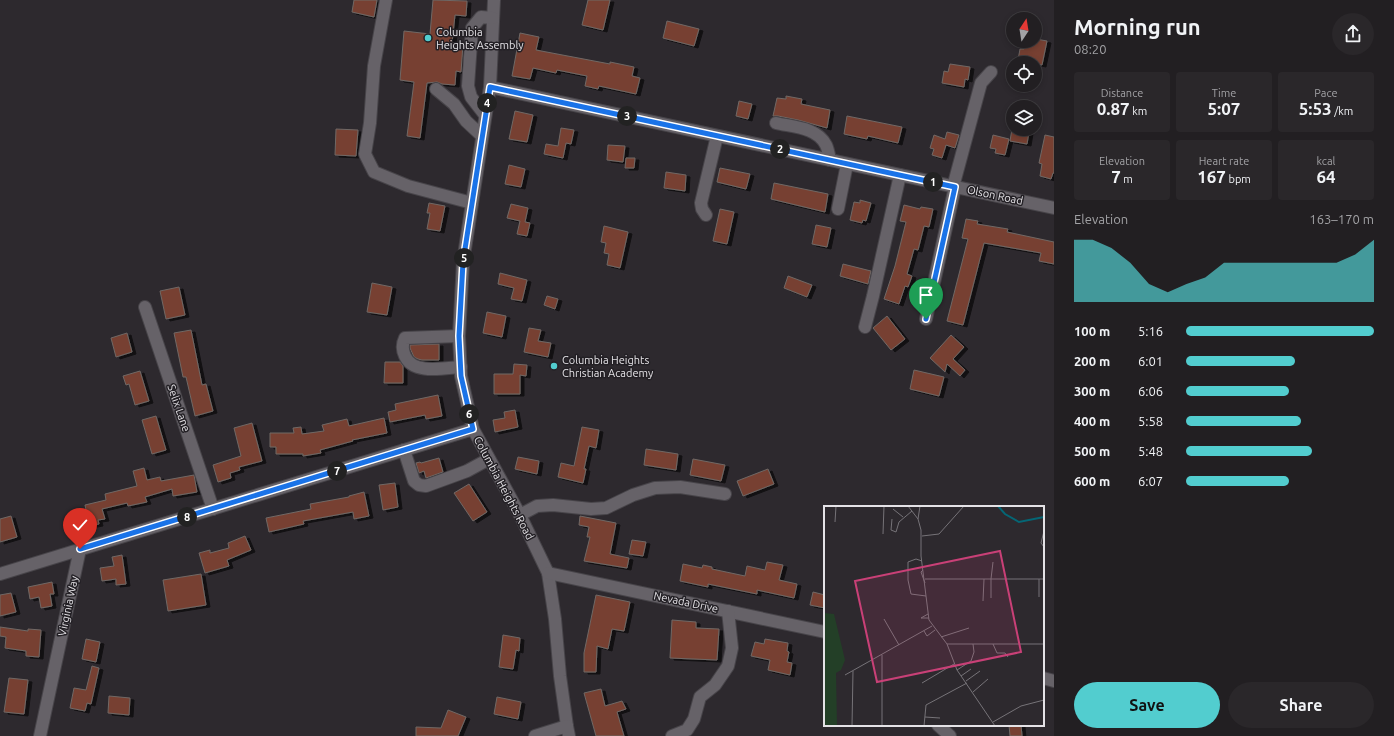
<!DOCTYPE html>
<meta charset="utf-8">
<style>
body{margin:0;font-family:Ubuntu,sans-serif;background:#2a272a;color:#f1f3f6;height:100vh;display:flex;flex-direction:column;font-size:15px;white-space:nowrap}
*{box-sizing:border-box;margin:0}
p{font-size:13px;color:#a2a2a5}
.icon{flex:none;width:22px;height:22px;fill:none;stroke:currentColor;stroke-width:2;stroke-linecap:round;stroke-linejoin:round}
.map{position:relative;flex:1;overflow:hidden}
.sheet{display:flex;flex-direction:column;background:#221f22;width:340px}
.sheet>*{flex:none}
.needle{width:26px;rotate:12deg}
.tools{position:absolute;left:1006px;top:12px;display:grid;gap:8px}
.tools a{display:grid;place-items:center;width:36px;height:36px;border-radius:50%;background:#221f22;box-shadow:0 2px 6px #0003,0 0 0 1px #3f3d40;font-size:20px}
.pin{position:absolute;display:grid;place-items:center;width:34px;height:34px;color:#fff;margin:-41px -17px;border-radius:50% 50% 50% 0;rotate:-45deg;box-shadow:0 0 4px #0007}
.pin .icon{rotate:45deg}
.km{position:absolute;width:20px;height:20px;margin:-10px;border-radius:50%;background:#222;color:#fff;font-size:11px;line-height:20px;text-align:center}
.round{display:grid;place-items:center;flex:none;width:42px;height:42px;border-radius:21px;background:#2a272a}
.overview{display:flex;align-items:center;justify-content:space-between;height:68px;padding:0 20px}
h1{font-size:22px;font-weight:700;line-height:30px}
.metrics{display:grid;grid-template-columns:repeat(3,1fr);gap:6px;height:68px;padding:4px 20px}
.metrics div{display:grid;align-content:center;border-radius:4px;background:#2a272a;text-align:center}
.metrics b{font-size:17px;font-weight:700}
.metrics small{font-size:11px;font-weight:400}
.metrics p{font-size:11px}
.chart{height:112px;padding:8px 20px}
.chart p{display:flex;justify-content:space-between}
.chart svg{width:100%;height:72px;margin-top:4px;fill:#52cdcf;opacity:.7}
.button{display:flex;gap:8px;margin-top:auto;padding:8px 20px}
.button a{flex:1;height:46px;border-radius:24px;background:#52cdcf;color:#111;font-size:16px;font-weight:700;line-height:46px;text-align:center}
.button a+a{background:#2a272a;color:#f1f3f6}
ul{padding:0 20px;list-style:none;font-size:13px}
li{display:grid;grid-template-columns:64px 48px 1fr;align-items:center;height:30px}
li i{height:10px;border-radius:5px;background:#52cdcf}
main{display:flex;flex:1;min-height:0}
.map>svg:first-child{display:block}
.building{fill:#774132;stroke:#706865;filter:url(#shadow)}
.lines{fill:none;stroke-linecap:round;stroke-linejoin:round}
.minor-casing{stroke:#474449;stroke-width:14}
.minor{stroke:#666268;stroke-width:12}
.route-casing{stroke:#fff;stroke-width:8}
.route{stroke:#1a73e8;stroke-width:5}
.poi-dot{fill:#52cdcf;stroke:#232025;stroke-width:1.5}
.labels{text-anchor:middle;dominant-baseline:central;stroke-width:3;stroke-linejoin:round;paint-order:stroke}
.poi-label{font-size:11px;fill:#e4e2e6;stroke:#232025;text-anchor:start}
.street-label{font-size:11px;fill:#e4e2e6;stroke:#232025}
.inset-river{fill:none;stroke:#056675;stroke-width:2}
.inset-road{fill:none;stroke:#767378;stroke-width:1}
.view{fill:#c94077;fill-opacity:0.15;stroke:#c94077;stroke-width:2}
.inset-edge{fill:none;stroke:#e4e2e6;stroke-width:2}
</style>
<main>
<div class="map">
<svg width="1054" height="736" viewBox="0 0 1054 736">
<defs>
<filter id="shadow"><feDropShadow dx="4" dy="2" stdDeviation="0" flood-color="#0009"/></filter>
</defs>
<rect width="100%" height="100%" fill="#2d292e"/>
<!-- building -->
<g class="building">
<path d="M354,0H377L374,17L352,12Z"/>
<path d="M433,0L467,1L466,16L455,15L452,43L463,44L461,72L456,71L455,85L442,84L437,82L427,83L420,138L407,136L414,82L400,80L404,31L430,34Z"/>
<path d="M588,0H610L603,30L582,25Z"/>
<path d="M667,21L699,29L694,46L663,38Z"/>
<path d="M520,33L539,37L536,50L610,64V62L634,67L632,76L640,78L636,94L599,86L598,89L585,86L587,76L557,70L556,73L533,68L530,79L512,76Z"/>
<path d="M1036,39L1047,41L1042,65L1018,60L1020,49H1024L1025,42L1035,44Z"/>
<path d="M950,64L970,67L968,80L965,79L964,87L942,83L944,71L948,72Z"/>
<path d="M786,96L802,99L801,104L830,110L827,128L798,120L778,116H773L777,98L786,99Z"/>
<path d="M739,101L752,104L748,119L736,116Z"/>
<path d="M515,111L533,115L527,142L509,139Z"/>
<path d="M847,116L902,127L898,143L868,136L867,139L844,134Z"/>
<path d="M561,128L574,130L571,144L566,143L563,158L544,154L546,144L558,146Z"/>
<path d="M336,129L358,130L356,156L335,155Z"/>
<path d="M1012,129L1029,132L1027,144L1010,141Z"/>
<path d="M947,132L959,135L955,148L946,145L942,158L932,155L934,149L930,148L934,135L945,139Z"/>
<path d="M993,135L1009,139L1005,155L995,153L996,149L990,148Z"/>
<path d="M1045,135L1054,137V173H1053L1051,179L1040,176L1042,164L1039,163Z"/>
<path d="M608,145L625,146L623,162L607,160Z"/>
<path d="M626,158H635L634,168H625Z"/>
<path d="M509,165L525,169L521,187L505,184Z"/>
<path d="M720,168L750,174L746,189L717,182Z"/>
<path d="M666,172L686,175L685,191L664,188Z"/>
<path d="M774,183L828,194L825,212L771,199Z"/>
<path d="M860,200L871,203L866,221L863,220L862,223L850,220L854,202L860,203Z"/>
<path d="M429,203L445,206L440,231L427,229L430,213H427Z"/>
<path d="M511,204L528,208L525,222L530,223L527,236L517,234L520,221L507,218Z"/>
<path d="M904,205L920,209L921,207L933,209L929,227L924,226L918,250L914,249L907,274L912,276L908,287L905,286L899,304L884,299L895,266L906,222L900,221Z"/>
<path d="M720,209L734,212L727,244L713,241Z"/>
<path d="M966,219L978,221L977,224L1008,229L1007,232L1054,242V264L1039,261L1041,253L984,243L963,325L947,321L968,239L962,238Z"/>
<path d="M816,225L831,228L827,247L812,244Z"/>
<path d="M604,226L628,232L620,268L607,265L609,254L604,253L606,243L601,242Z"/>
<path d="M843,264L871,271L868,284L840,276Z"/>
<path d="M500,273L527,280L522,301L511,299L514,288L498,284Z"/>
<path d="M788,276L812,285L807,297L784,288Z"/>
<path d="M372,283L392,287L387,315L367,312Z"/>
<path d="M179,287L185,315L166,319L160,291Z"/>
<path d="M547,296L558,299L555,309L544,305Z"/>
<path d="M487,312L506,316L502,337L483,333Z"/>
<path d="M887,316L905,339L891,350L873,328Z"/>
<path d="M529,328L541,330L538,341L551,343L548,357L524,352Z"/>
<path d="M191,330L202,385L206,384L213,411L195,416L186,377H183L174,333Z"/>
<path d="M127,333L132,352L116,357L111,338Z"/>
<path d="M951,335L964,347L953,359L965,370L960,376L947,364L945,372L930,358Z"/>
<path d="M439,344V360H422L418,359L414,357L410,348V345Z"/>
<path d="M385,362H400L403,366V383H384Z"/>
<path d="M514,364L527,365L526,376L520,375V394H494V374H513Z"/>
<path d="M914,370L944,377L939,396L910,389Z"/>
<path d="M140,371L149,401L135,405L129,384L126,385L123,376Z"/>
<path d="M438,395L442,416L426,419L425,415L390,422L388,412L396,410L395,404Z"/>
<path d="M515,410L518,427L495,432L493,420L505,418L504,412Z"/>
<path d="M156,416L166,450L152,454L142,420Z"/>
<path d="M384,418L387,433L352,440L353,441L320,450L321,453L303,456V454H276V447H270V433H294L293,428L301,427L302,434L324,431L322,425L347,419L349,426Z"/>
<path d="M252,423L262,461L239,467L240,470L230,473L231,478L218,482L213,465L241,456L234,428Z"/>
<path d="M582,427L599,430L596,448L589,446L584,469H586L583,483L558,477L561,463L574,466Z"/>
<path d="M646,449L678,454L676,470L644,465Z"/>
<path d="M518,457L539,461L537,474L515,469Z"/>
<path d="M439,458L443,472L426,478L424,471L419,473L416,463L420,462L421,463Z"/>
<path d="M693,459L725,465L721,481L690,475Z"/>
<path d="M144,468L147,480L160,477L161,481L194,475L197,492L173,496L172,489L145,497L147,502L128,506L127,503L102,509L105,519L98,520L99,524L77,528L74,513L86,510L85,505L106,500L105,494L137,486L133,471Z"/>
<path d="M768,469L774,484L743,496L737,481Z"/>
<path d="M395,483L398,507L383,510L379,485Z"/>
<path d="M469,484L487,512L473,521L454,493Z"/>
<path d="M364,492L369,516L354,519L353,512L303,521L304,524L269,532L266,518L311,509L310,504L349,497V496Z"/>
<path d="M11,516L17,537L0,542V519Z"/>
<path d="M580,516L616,523L610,554L629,558L627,568L584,561L590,537H587L589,527L579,525Z"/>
<path d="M245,536L251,550L227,560L229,566L205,573L199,553L210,550V553L229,548L228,543Z"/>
<path d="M632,540L646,542L643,556L629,554Z"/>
<path d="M122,555L126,584L116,585V579L102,581L100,568L114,566L112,557Z"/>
<path d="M767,562L783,565L779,580L797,584L794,598L757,590V594L708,584V587L680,581L683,564L702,568L703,565L712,567V569L745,576L747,566L765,570Z"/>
<path d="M201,574L206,605L168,611L163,580Z"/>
<path d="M52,582L54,594H50L52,606L41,608L39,597L30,599L28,587Z"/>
<path d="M813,592L825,595V608L810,605Z"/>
<path d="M11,593L16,612L0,616V595Z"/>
<path d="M596,595L630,602L624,631L612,629L608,649L597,646L596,672H584V653Z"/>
<path d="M672,620L696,622V628L719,629L717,660L670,658Z"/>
<path d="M0,627L28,631V629L41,630L39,657L26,656V651L5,648L6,637L0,636Z"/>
<path d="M503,635L520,638L519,651L516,650L513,669L499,667Z"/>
<path d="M86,639L100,642L96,662L82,659Z"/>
<path d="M765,639L788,643L787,651L789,652L787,662L792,663L790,675L768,670L770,660L751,656L755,642L764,644Z"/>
<path d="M92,666L99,668L91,704L87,703L85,711L70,708L74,688L86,690Z"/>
<path d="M9,678L28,680L24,714L4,712Z"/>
<path d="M601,689L605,706L622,701L626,709L617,712L624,736H596L584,693Z"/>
<path d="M109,696L130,698L129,715L108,713Z"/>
<path d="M497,697L521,702L518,719L494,714Z"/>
<path d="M448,710L466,717L458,736H416V727L441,728Z"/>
<path d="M1009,725H1021L1022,736H1010Z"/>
</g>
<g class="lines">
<!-- minor casing -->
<g class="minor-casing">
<g id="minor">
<path d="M386,0L374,66L370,123L365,154L374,172L408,186L472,203"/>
<path d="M494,0L490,87L463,262L459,336L461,376L473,429L520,515L548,573L555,619L560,676L567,726L569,736"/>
<path d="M490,87L1054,208"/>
<path d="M436,89L454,104L466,121L482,136"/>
<path d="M485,115L471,97L468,86L472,28L481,17L493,18"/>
<path d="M776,123C792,127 817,127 826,145C828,149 829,155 830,160"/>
<path d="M953,187L981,83L991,72"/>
<path d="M838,209L847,164"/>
<path d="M706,215L702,209L701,203L717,136"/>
<path d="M145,307L213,509"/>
<path d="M926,319L955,187"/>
<path d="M865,327L873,296L900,175"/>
<path d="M459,336L405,338C402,344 402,350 405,356C413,375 444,368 461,367"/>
<path d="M404,450L414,481L419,485L426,486L467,471L489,459"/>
<path d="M520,515L537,506L553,505L591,509L606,508L633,495L655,488L680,487L725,494"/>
<path d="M548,573L825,632"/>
<path d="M0,574L473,429"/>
<path d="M1043,678L1054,681"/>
<path d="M938,725L950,736"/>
<path d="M40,736L80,549"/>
<path d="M535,736L567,726"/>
<path d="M672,736L687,730L694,719L700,697L715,685L728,666L732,648L728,611"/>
</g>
</g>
<!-- minor -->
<use href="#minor" class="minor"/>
</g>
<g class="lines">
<!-- route casing -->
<g class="route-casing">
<path id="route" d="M80,549L473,429L461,376L459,336L463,262L490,87L955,187L926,319"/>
</g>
<!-- route -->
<use href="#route" class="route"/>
</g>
<!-- markers -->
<g class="poi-dot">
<circle cx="428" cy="38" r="4"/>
<circle cx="554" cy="366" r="4"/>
</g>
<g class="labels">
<!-- poi labels -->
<g class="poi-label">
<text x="436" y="32">Columbia<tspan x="436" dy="13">Heights Assembly</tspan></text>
<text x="562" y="360">Columbia Heights<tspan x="562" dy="13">Christian Academy</tspan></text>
</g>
<!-- street labels -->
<g class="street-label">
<text transform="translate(995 195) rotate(12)">Olson Road</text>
<text transform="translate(179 408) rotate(71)">Selix Lane</text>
<text transform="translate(504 488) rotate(62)">Columbia Heights Road</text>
<text transform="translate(686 602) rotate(12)">Nevada Drive</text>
<text transform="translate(68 606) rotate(-78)">Virginia Way</text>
</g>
</g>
<!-- overview -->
<g transform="translate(824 506)">
<rect width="220" height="220" fill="#2d292e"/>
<path d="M0,107L10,108L21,154L17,164L12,167L13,220H0Z" fill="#233f27"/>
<path class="inset-river" d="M174,0L181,8L195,16L220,11"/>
<path class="inset-road" d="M84,0L94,13L97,24V50L105,114L123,138L133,164L171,220M69,3L79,11M68,13L67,24L72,26L75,16L88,5M94,13L96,0M11,16L12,0M220,25L217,37L220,41M59,28L60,0M98,30L115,28L140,0M98,55L92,53L84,56V74L87,88L102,90M99,64L97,66L101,77M101,73H220M167,73L169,56M215,91V73M167,92V73M159,95L160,73M104,108L97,112H105M60,113L75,139M100,125L103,130L111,124M117,131L145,122M123,138H220M169,138L173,147H181L184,151M133,164L147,155L150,146L149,138M21,169L108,120M137,170L147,163M142,175L156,165M98,177L130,158M149,186L164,173M101,211L116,212M169,216L197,200L220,194M28,220L29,165M58,220V149M100,220L102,199L143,177"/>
<path class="view" d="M176,45L197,146L53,176L31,75Z"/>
<rect width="220" height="220" class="inset-edge"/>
</g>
</svg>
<div class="tools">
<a><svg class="needle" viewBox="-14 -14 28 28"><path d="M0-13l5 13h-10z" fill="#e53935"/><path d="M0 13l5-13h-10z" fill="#a2a2a5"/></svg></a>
<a><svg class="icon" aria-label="locate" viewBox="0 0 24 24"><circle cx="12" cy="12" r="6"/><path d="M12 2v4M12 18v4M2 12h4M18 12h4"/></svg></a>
<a><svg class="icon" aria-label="layers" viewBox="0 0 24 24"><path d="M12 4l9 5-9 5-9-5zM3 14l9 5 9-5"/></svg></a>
</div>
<div class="pin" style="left:926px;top:319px;background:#1e9e55"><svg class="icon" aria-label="arrive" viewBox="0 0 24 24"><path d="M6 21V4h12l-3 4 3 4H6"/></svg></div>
<div class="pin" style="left:80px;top:549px;background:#d93025"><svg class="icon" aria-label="check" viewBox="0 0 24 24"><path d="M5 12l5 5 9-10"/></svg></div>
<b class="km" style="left:933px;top:182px">1</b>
<b class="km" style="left:780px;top:149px">2</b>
<b class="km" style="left:627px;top:116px">3</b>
<b class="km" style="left:487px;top:103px">4</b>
<b class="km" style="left:464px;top:258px">5</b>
<b class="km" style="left:469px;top:414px">6</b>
<b class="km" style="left:337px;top:471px">7</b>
<b class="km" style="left:187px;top:517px">8</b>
</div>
<section class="sheet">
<div class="overview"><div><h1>Morning run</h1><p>08:20</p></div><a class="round"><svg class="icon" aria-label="share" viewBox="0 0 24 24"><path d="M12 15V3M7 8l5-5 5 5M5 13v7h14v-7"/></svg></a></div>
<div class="metrics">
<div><p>Distance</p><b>0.87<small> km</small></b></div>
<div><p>Time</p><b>5:07</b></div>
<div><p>Pace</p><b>5:53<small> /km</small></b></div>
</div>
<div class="metrics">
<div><p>Elevation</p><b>7<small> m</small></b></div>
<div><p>Heart rate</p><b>167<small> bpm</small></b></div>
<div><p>kcal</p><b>64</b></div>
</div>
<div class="chart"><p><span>Elevation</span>163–170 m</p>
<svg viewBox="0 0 160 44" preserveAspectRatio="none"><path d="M0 44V6L10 6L20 11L30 20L40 33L50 38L60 33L70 29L80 20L90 20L100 20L110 20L120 20L130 20L140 20L150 15L160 6V44z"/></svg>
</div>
<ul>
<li><b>100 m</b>5:16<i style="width:100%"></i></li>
<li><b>200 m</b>6:01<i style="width:58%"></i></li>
<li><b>300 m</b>6:06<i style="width:55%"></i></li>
<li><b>400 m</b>5:58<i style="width:61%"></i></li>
<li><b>500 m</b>5:48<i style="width:67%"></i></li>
<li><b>600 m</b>6:07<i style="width:55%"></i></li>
</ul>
<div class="button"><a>Save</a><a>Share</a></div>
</section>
</main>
